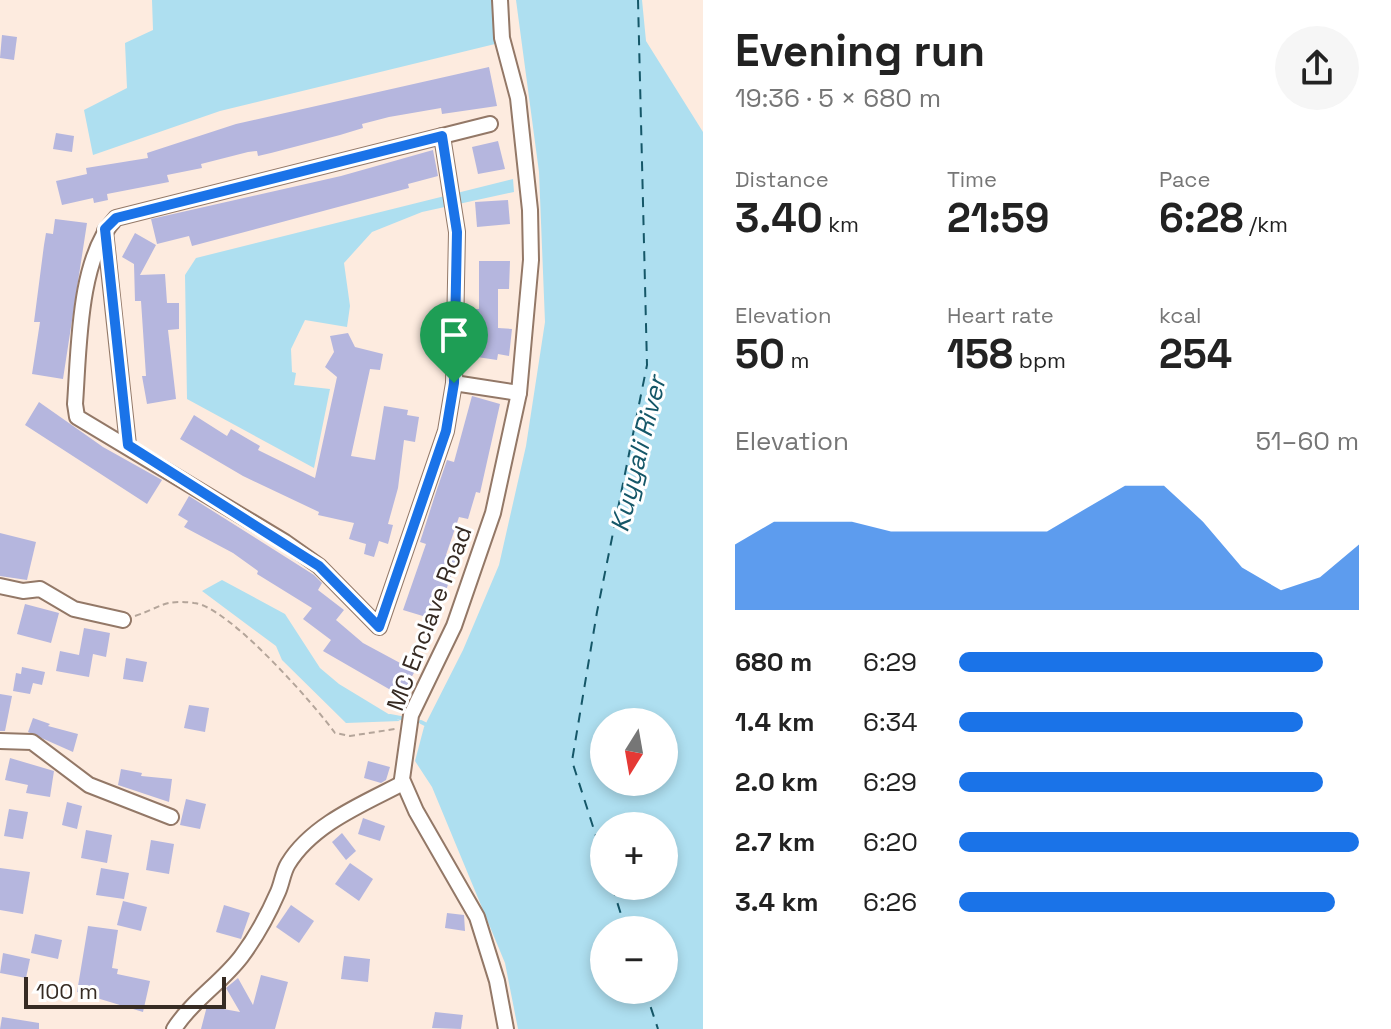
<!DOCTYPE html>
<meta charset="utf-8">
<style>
body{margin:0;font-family:"Space Grotesk",sans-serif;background:#f6f6f6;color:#222;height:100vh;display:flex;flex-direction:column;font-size:30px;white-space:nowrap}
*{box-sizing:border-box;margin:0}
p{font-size:26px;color:#767676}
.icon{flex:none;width:44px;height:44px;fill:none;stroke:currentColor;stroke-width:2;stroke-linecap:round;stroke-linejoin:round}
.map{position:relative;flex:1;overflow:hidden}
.drawer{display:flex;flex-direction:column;background:#fff;width:688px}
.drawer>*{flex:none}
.needle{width:52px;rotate:191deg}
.controls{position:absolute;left:590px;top:708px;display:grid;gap:16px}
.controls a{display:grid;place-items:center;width:88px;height:88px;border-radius:50%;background:#fff;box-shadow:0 4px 12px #0003;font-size:40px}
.scale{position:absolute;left:24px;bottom:20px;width:202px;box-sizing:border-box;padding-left:8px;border:4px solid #362b23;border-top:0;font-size:22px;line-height:28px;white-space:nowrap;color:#362b23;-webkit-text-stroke:6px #fff;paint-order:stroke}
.pin{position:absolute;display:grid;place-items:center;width:68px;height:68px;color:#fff;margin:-82px -34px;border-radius:50% 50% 50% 0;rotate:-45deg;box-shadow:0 0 8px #0007}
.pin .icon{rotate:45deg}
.round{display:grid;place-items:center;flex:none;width:84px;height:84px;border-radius:42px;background:#f6f6f6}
.head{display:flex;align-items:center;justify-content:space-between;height:136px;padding:0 32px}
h1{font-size:44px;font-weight:700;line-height:60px}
.stats{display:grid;grid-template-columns:repeat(3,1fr);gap:12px;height:136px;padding:8px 32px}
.stats div{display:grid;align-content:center}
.stats b{font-size:40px;font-weight:700}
.stats small{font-size:22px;font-weight:400}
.stats p{font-size:22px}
.chart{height:224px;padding:16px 32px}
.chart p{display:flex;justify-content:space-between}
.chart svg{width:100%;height:144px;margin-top:8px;fill:#1a73e8;opacity:.7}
ul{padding:0 32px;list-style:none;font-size:26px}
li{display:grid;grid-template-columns:128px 96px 1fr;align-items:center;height:60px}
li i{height:20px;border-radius:10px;background:#1a73e8}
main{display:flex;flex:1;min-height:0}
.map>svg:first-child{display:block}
.water{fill:#aedff0;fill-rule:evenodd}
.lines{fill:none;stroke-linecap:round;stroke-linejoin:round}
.stream{stroke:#aedff0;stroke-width:4}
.ferry{stroke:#155768;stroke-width:2;stroke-dasharray:10 8;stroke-linecap:butt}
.building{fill:#b5b6de}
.minor-casing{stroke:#937867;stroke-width:18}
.path{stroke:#b4a59a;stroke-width:2;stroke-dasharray:6 4;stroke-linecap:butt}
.minor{stroke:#fff;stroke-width:14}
.route-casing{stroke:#fff;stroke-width:16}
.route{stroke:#1a73e8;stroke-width:10}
.labels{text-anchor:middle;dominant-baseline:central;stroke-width:6;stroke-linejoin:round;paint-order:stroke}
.street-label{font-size:24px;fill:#362b23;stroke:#fff}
.water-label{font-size:26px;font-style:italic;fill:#155768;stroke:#fff}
</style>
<main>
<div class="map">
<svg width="703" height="1029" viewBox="0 0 703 1029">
<rect width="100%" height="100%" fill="#fdebdf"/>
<!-- water -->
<g class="water">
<path d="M152,0H493L495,44L220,111L93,155L84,110L127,88L125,43L153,30Z"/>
<path d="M516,0H642L646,41L703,132V1029H518L505,963L432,787L415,761L424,727L463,650L499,565L526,446L545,322L539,172ZM604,722H664V782H604ZM604,826H664V886H604ZM604,930H664V990H604Z"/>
<path d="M513,179L514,192L422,212L372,232L344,263L350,306L347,327L305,320L291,349L292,372L296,373L294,385L330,389L314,468L187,399L185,275L196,258Z"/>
<path d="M222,580L285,614L320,668L339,684L400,721L346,723L282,660L276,646L202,591Z"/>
</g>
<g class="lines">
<!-- stream -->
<g class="stream">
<path d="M390,716L406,719"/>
<path d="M421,722L425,724"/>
</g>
<!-- ferry -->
<g class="ferry">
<path d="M604,861L572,761L597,612L647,365L638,0"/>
<path d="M612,886L626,930"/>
<path d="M645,990L658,1029"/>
</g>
</g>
<!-- building -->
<g class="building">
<path d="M2,35L17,37L14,60L0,58Z"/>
<path d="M489,67L497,106L442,114L441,108L389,117L362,124L363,128L340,135L271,153L258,156L257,151L248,152L201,164L202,168L167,175L169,182L107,194L108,200L94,203L93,198L62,205L56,181L87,174L86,168L148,158L147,153L236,124Z"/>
<path d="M56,133L74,136L72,152L53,149Z"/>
<path d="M498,141L505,169L478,174L472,147Z"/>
<path d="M433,150L438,176L408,184L409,188L192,246L189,236L157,244L151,219L341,176Z"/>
<path d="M508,200L510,224L477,227L475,202Z"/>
<path d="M55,219L87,223L63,379L32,374L40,322H34L44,245L46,233L53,234Z"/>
<path d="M135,233L156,245L140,275L165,274L167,303H179V329L168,330L176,399L147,404L142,376H146L141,301H135L134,264L122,257Z"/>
<path d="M479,261H510L509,289H498V328L512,329L509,356L498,354L497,360L477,357L482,322L474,323V309H479Z"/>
<path d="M348,333L355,347L383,354L380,370L370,369L351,456L375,460L384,406L408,410L407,415L419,417L415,442L404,440L398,488L388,524L393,525L388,544L379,541L374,557L364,554L366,544L349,539L354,523L318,515L319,512L243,476L180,439L194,415L227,436L231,429L260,446L258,450L315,478L337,377L325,367L334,352L330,336Z"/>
<path d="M472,396L500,404L480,493L476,492L468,519L459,517L446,555L457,558L436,620L403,610L426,544L420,542L436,492L447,460L454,462Z"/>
<path d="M39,402L103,447L162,480L147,504L25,425Z"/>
<path d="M189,496L314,575L322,583L318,590L344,610L336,620L363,643L415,671L401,696L323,651L331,640L303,619L312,608L257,574L258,571L233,553L184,527L188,521L178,515Z"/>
<path d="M0,533L36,542L27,580L0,576Z"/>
<path d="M25,604L59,613L51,643L17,634Z"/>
<path d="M84,628L110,633L106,657L93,654L89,677L56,671L60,651L79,655Z"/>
<path d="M126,658L147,662L143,682L123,679Z"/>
<path d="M22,667L45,672L42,685L33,683L30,694L13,691L16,673L21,674Z"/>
<path d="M0,694L12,696L5,731H0Z"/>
<path d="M189,705L209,708L205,732L184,728Z"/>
<path d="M33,718L50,724L48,726L78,734L73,752L28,732Z"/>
<path d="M10,758L54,771L50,797L26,793L28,785L5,780Z"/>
<path d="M368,761L390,767L386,780L381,783L364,778Z"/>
<path d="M121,769L142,773L141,776L172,779L169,802L118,785Z"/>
<path d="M186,799L206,804L200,829L180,825Z"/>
<path d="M67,802L82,806L77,829L62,825Z"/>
<path d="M9,809L28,812L23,839L4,836Z"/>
<path d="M363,818L385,826L380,841L358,834Z"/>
<path d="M86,830L112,835L107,863L81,858Z"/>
<path d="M342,833L356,851L346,860L332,842Z"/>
<path d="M151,840L174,844L169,874L146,870Z"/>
<path d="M350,863L373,879L359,901L335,884Z"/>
<path d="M0,868L30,872L23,914L0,910Z"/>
<path d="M101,868L129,873L124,899L96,895Z"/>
<path d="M123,901L147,907L141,931L117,925Z"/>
<path d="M224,905L250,913L241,939L216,932Z"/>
<path d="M291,905L314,921L299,943L276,927Z"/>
<path d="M447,913L464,915L465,931L445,928Z"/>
<path d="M88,926L118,930L112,968L118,969L117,974L150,981L143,1012L77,992Z"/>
<path d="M35,934L62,940L58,959L31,953Z"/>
<path d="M3,953L30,959L26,978L0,973Z"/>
<path d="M344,956L370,959L368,982L341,979Z"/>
<path d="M261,975L288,982L275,1029H201L207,1006L240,1012L226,988L238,978L253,1005Z"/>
<path d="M435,1012L463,1015L461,1029L432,1028Z"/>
<path d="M2,1017L39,1023V1029H0Z"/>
</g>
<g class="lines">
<!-- minor casing -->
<g class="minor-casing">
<g id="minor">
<path d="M500,0L502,38L518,98L530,210L531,260L519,393L493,513L454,626L411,715L402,779L416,811L477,917L497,981L506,1029"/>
<path d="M490,124L116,218C78,258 79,350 75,404L77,417L285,542L319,566L379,627L446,431L454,383L519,393"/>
<path d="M442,136L457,232L454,383"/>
<path d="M105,231L128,445"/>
<path d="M0,586L23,591L40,589L74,609L123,620"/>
<path d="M0,741L32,742L89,785L171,817"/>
<path d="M174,1029C192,1001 221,983 241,957C256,937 268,915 278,892C282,883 283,872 288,864C312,824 365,803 403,783"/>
</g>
</g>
<!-- path -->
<path class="path" d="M135,616C162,607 163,599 194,603C228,606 314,704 335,733L350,736L395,729"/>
<!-- minor -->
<use href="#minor" class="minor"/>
</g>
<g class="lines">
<!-- route casing -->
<g class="route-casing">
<path id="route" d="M442,136L457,232L454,383L446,431L379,627L319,566L128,445L105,229L116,218Z"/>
</g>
<!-- route -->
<use href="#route" class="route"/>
</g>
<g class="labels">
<!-- street labels -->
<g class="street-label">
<text transform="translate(429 618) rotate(-69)">MC Enclave Road</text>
</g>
<!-- water labels -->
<g class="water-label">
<text transform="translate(638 454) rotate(-76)">Kuyyali River</text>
</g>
</g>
</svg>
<div class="controls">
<a><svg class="needle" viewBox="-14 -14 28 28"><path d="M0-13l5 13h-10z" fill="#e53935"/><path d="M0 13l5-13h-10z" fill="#767676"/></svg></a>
<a>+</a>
<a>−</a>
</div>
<div class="scale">100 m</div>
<div class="pin" style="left:454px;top:383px;background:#1e9e55"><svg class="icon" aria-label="arrive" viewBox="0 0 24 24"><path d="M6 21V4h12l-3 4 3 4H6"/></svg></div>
</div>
<section class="drawer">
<div class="head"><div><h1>Evening run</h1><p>19:36 · 5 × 680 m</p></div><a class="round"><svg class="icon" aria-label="share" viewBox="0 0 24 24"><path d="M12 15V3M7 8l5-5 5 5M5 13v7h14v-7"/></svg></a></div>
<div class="stats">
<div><p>Distance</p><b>3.40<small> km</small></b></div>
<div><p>Time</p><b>21:59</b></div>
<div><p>Pace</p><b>6:28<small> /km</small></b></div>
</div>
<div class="stats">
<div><p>Elevation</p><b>50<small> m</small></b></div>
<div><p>Heart rate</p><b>158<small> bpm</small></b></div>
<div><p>kcal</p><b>254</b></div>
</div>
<div class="chart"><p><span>Elevation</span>51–60 m</p>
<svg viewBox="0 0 160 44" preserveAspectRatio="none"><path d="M0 44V24L10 17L20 17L30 17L40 20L50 20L60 20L70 20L80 20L90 13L100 6L110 6L120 17L130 31L140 38L150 34L160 24V44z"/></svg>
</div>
<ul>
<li><b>680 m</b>6:29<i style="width:91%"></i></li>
<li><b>1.4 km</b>6:34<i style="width:86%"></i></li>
<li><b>2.0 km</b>6:29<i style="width:91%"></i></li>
<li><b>2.7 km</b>6:20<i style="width:100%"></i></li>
<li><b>3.4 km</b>6:26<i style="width:94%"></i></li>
</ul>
</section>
</main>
